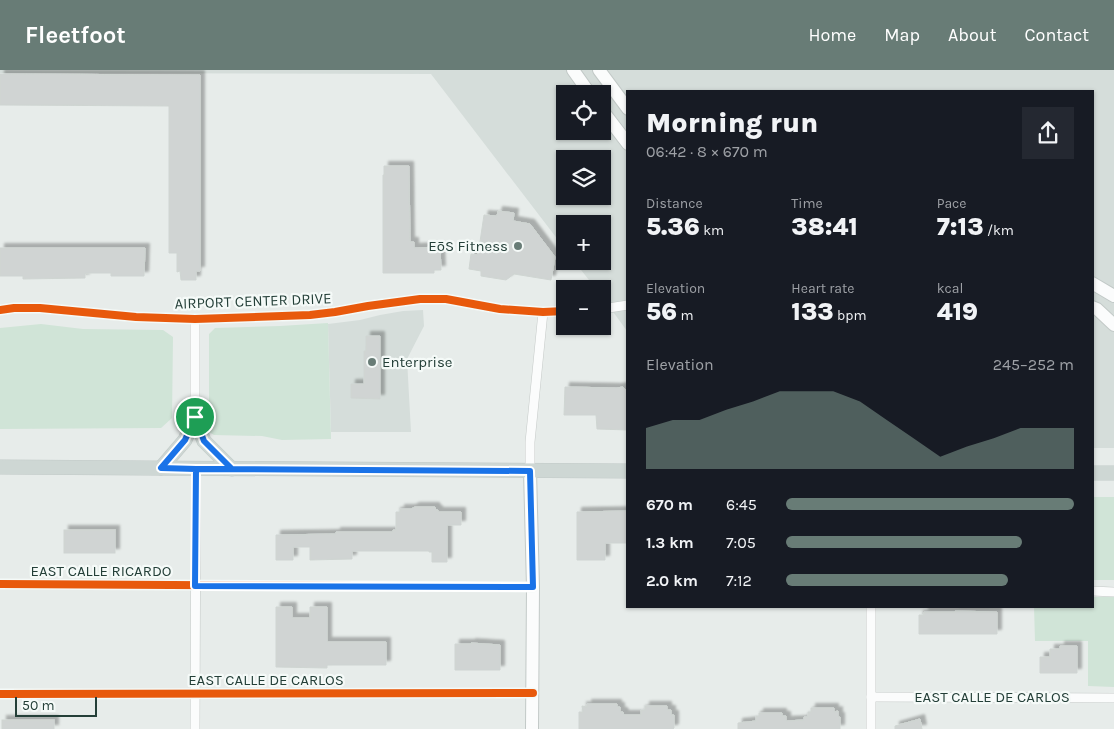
<!DOCTYPE html>
<meta charset="utf-8">
<style>
body{margin:0;font-family:Karla,sans-serif;background:#242831;color:#f1f3f6;height:100vh;display:flex;flex-direction:column;font-size:19px;white-space:nowrap}
*{box-sizing:border-box;margin:0}
p{font-size:16px;color:#9ea1a6}
.icon{flex:none;width:28px;height:28px;fill:none;stroke:currentColor;stroke-width:2;stroke-linecap:round;stroke-linejoin:round}
.map{position:relative;flex:1;overflow:hidden}
.side{position:absolute;left:626px;top:20px;width:468px;height:518px;display:flex;flex-direction:column;background:#171b24;border-radius:0px;box-shadow:0 1px 4px #0004}
.side>*{flex:none}
.tools{position:absolute;left:556px;top:15px;display:grid;gap:10px}
.tools a{display:grid;place-items:center;width:55px;height:55px;border-radius:0px;background:#171b24;box-shadow:0 1px 4px #0004;font-size:25px}
.scale{position:absolute;left:15px;bottom:12px;width:82px;box-sizing:border-box;padding-left:5px;border:2px solid #243f38;border-top:0;font-size:14px;line-height:18px;white-space:nowrap;color:#243f38;-webkit-text-stroke:4px #f5faf8;paint-order:stroke}
.pin{position:absolute;display:grid;place-items:center;width:42px;height:42px;color:#fff;margin:-21px;border:2px solid #fff;border-radius:50%;box-shadow:0 1px 5px #0007}
.round{display:grid;place-items:center;flex:none;width:52px;height:52px;border-radius:0px;background:#242831}
.head{display:flex;align-items:center;justify-content:space-between;height:85px;padding:0 20px}
h1{font-size:28px;font-weight:800;line-height:38px}
.metrics{display:grid;grid-template-columns:repeat(3,1fr);gap:8px;height:85px;padding:5px 20px}
.metrics div{display:grid;align-content:center}
.metrics b{font-size:25px;font-weight:800}
.metrics small{font-size:14px;font-weight:400}
.metrics p{font-size:14px}
.chart{height:140px;padding:10px 20px}
.chart p{display:flex;justify-content:space-between}
.chart svg{width:100%;height:90px;margin-top:5px;fill:#687c76;opacity:.7}
ul{padding:0 20px;list-style:none;font-size:16px}
li{display:grid;grid-template-columns:80px 60px 1fr;align-items:center;height:38px}
li i{height:12px;border-radius:6px;background:#687c76}
header{display:flex;align-items:center;gap:30px;box-sizing:border-box;height:70px;padding:0 25px;background:#687c76;color:#fff}
header strong{font-size:24px}
nav{display:flex;gap:28px;margin-inline-start:auto;font-size:18px}
.map>svg:first-child{display:block}
.built{fill:#d5ddda;fill-rule:evenodd}
.green{fill:#d0e4d7}
.building{fill:#d0d4d3;stroke:#cfd5d2;filter:url(#shadow)}
.lines{fill:none;stroke-linecap:round;stroke-linejoin:round}
.street-casing{stroke:#c4c9c7;stroke-width:10}
.secondary-casing{stroke:#c2c9c7;stroke-width:14}
.primary-casing{stroke:#c2cac8;stroke-width:15}
.street{stroke:#fbfcfc;stroke-width:9}
.secondary{stroke:#fbfcfc;stroke-width:12}
.primary{stroke:#ced7d4;stroke-width:14}
.cycleway-casing{stroke:#f5faf8;stroke-width:11}
.cycleway{stroke:#e8590c;stroke-width:8}
.route-casing{stroke:#fff;stroke-width:10}
.route{stroke:#1a73e8;stroke-width:6}
.poi-dot{fill:#687c76;stroke:#f5faf8;stroke-width:2}
.labels{text-anchor:middle;dominant-baseline:central;stroke-width:4.5;stroke-linejoin:round;paint-order:stroke}
.poi-label{font-size:15px;fill:#243f38;stroke:#f5faf8;text-anchor:end}
.street-label{font-size:15px;fill:#243f38;stroke:#f5faf8}
</style>
<header>
<strong>Fleetfoot</strong>
<nav><a>Home</a><a>Map</a><a>About</a><a>Contact</a></nav>
</header>
<div class="map">
<svg width="1114" height="659" viewBox="0 0 1114 659">
<defs>
<filter id="shadow"><feDropShadow dx="4.5" dy="-4.5" stdDeviation="1" flood-color="#0004"/></filter>
</defs>
<rect width="100%" height="100%" fill="#e7ecea"/>
<!-- built -->
<g class="built">
<path d="M0,0H1114V378H1093L1092,21H628L627,261L603,228L602,219H596L574,191H602V154H565V179L431,4L0,3ZM565,24H602V61H565ZM565,89H602V126H565Z"/>
<path d="M423,240L424,256L407,289L411,362H331L328,254L360,250L380,245L403,241Z"/>
</g>
<!-- green -->
<g class="green">
<path d="M328,253L331,369L282,370L262,366L214,365L209,362V264L215,258L280,256Z"/>
<path d="M41,254L83,259L163,260L173,267L172,348L161,358L0,359V258Z"/>
<path d="M1092,427H1114V510H1093Z"/>
<path d="M1093,527H1114V617L1088,616V571H1035L1034,536H1092Z"/>
</g>
<!-- building -->
<g class="building">
<path d="M0,4L200,5V201H196V210H181L180,201L177,202V183H169V36L0,35Z"/>
<path d="M384,96H409L410,172H414V178L440,177L441,200H434V203H383V105H384Z"/>
<path d="M498,141L514,143L513,151L530,154L555,187L551,210L514,204L506,210L481,206V201L469,199L471,184L478,185L484,145L497,146Z"/>
<path d="M0,178H145L144,206H111V203H85V208L23,209V206H0Z"/>
<path d="M366,266H380V329L351,328V314H364V281H366Z"/>
<path d="M565,317L617,318L623,317L628,322V360L597,359L596,345H564Z"/>
<path d="M415,437H435L436,440H438V442H461V455H447V492H432V482H429V481H352V489L310,490V477H293V490H276V465L336,464V462H393V460H396V442H400V439H411Z"/>
<path d="M628,441V473H605V490H577V442Z"/>
<rect x="64" y="460" width="51" height="23"/>
<path d="M276,537H292V548H310V537H327V572H386V595H327V598L276,597Z"/>
<path d="M955,541L997,542V564H919V545H924V542H955Z"/>
<path d="M471,573L500,575V600H455V574H471Z"/>
<path d="M1060,576H1077V603H1040V587H1050V579H1060Z"/>
<path d="M587,634H617V637H620V642H623L624,645H641V640H645V636H667V640H671V645H674V658L673,659H579V642H583L582,636L587,637Z"/>
<path d="M811,638H834V642L838,641V647H840V659H738V653L756,651V646H759V643H782V646H786V651L804,650V647H808V642H811Z"/>
<path d="M920,649L922,659H895V656Z"/>
<rect x="2" y="650" width="52" height="9"/>
</g>
<g class="lines">
<!-- street casing -->
<g class="street-casing">
<g id="street">
<path d="M602,239L628,235"/>
<path d="M0,240L14,238H40L136,247L195,249L310,245L335,242L368,236L420,229H446L500,239L543,242L565,241"/>
<path d="M195,249V347"/>
<path d="M530,401V372L543,242"/>
<path d="M0,514L533,517"/>
<path d="M1092,521L1114,522"/>
<path d="M0,624L533,623"/>
<path d="M871,627L1114,628"/>
<path d="M195,659L196,399"/>
<path d="M871,659V536"/>
</g>
</g>
<!-- secondary casing -->
<g class="secondary-casing">
<g id="secondary">
<path d="M573,0L590,24"/>
<path d="M599,0L628,39"/>
<path d="M602,40L628,74"/>
<path d="M1092,213L1114,226"/>
<path d="M1092,237L1097,239L1114,255"/>
<path d="M530,401L533,517L532,659"/>
</g>
</g>
<!-- primary casing -->
<g class="primary-casing">
<g id="primary">
<path d="M195,347L204,371L232,399"/>
<path d="M0,397L628,401"/>
<path d="M161,398L185,370L195,347"/>
<path d="M1092,403H1114"/>
</g>
</g>
<!-- street -->
<use href="#street" class="street"/>
<!-- secondary -->
<use href="#secondary" class="secondary"/>
<!-- primary -->
<use href="#primary" class="primary"/>
<!-- cycleway casing -->
<g class="cycleway-casing">
<g id="cycleway">
<path d="M0,240L14,238H40L136,247L195,249L310,245L335,242L368,236L420,229H446L500,239L543,242L565,241"/>
<path d="M0,514L533,517"/>
<path d="M0,624L533,623"/>
</g>
</g>
<!-- cycleway -->
<use href="#cycleway" class="cycleway"/>
</g>
<g class="lines">
<!-- route casing -->
<g class="route-casing">
<path id="route" d="M195,347L185,370L161,398L196,399L530,401L533,517L195,516L196,399H232L204,371L195,347"/>
</g>
<!-- route -->
<use href="#route" class="route"/>
</g>
<!-- markers -->
<g class="poi-dot">
<circle cx="518" cy="176" r="5"/>
<circle cx="372" cy="292" r="5"/>
</g>
<g class="labels">
<!-- poi labels -->
<g class="poi-label">
<text x="508" y="176">EōS Fitness</text>
<text x="382" y="292" text-anchor="start">Enterprise</text>
</g>
<!-- street labels -->
<g class="street-label">
<text transform="translate(253 231) rotate(-2)">AIRPORT CENTER DRIVE</text>
<text x="101" y="501">EAST CALLE RICARDO</text>
<text x="266" y="610">EAST CALLE DE CARLOS</text>
<text x="992" y="627">EAST CALLE DE CARLOS</text>
</g>
</g>
</svg>
<div class="tools">
<a><svg class="icon" aria-label="locate" viewBox="0 0 24 24"><circle cx="12" cy="12" r="6"/><path d="M12 2v4M12 18v4M2 12h4M18 12h4"/></svg></a>
<a><svg class="icon" aria-label="layers" viewBox="0 0 24 24"><path d="M12 4l9 5-9 5-9-5zM3 14l9 5 9-5"/></svg></a>
<a>+</a>
<a>−</a>
</div>
<div class="scale">50 m</div>
<div class="pin" style="left:195px;top:347px;background:#1e9e55"><svg class="icon" aria-label="arrive" viewBox="0 0 24 24"><path d="M6 21V4h12l-3 4 3 4H6"/></svg></div>
<section class="side">
<div class="head"><div><h1>Morning run</h1><p>06:42 · 8 × 670 m</p></div><a class="round"><svg class="icon" aria-label="share" viewBox="0 0 24 24"><path d="M12 15V3M7 8l5-5 5 5M5 13v7h14v-7"/></svg></a></div>
<div class="metrics">
<div><p>Distance</p><b>5.36<small> km</small></b></div>
<div><p>Time</p><b>38:41</b></div>
<div><p>Pace</p><b>7:13<small> /km</small></b></div>
</div>
<div class="metrics">
<div><p>Elevation</p><b>56<small> m</small></b></div>
<div><p>Heart rate</p><b>133<small> bpm</small></b></div>
<div><p>kcal</p><b>419</b></div>
</div>
<div class="chart"><p><span>Elevation</span>245–252 m</p>
<svg viewBox="0 0 160 44" preserveAspectRatio="none"><path d="M0 44V24L10 20L20 20L30 15L40 11L50 6L60 6L70 6L80 11L90 20L100 29L110 38L120 33L130 29L140 24L150 24L160 24V44z"/></svg>
</div>
<ul>
<li><b>670 m</b>6:45<i style="width:100%"></i></li>
<li><b>1.3 km</b>7:05<i style="width:82%"></i></li>
<li><b>2.0 km</b>7:12<i style="width:77%"></i></li>
</ul>
</section>
</div>
